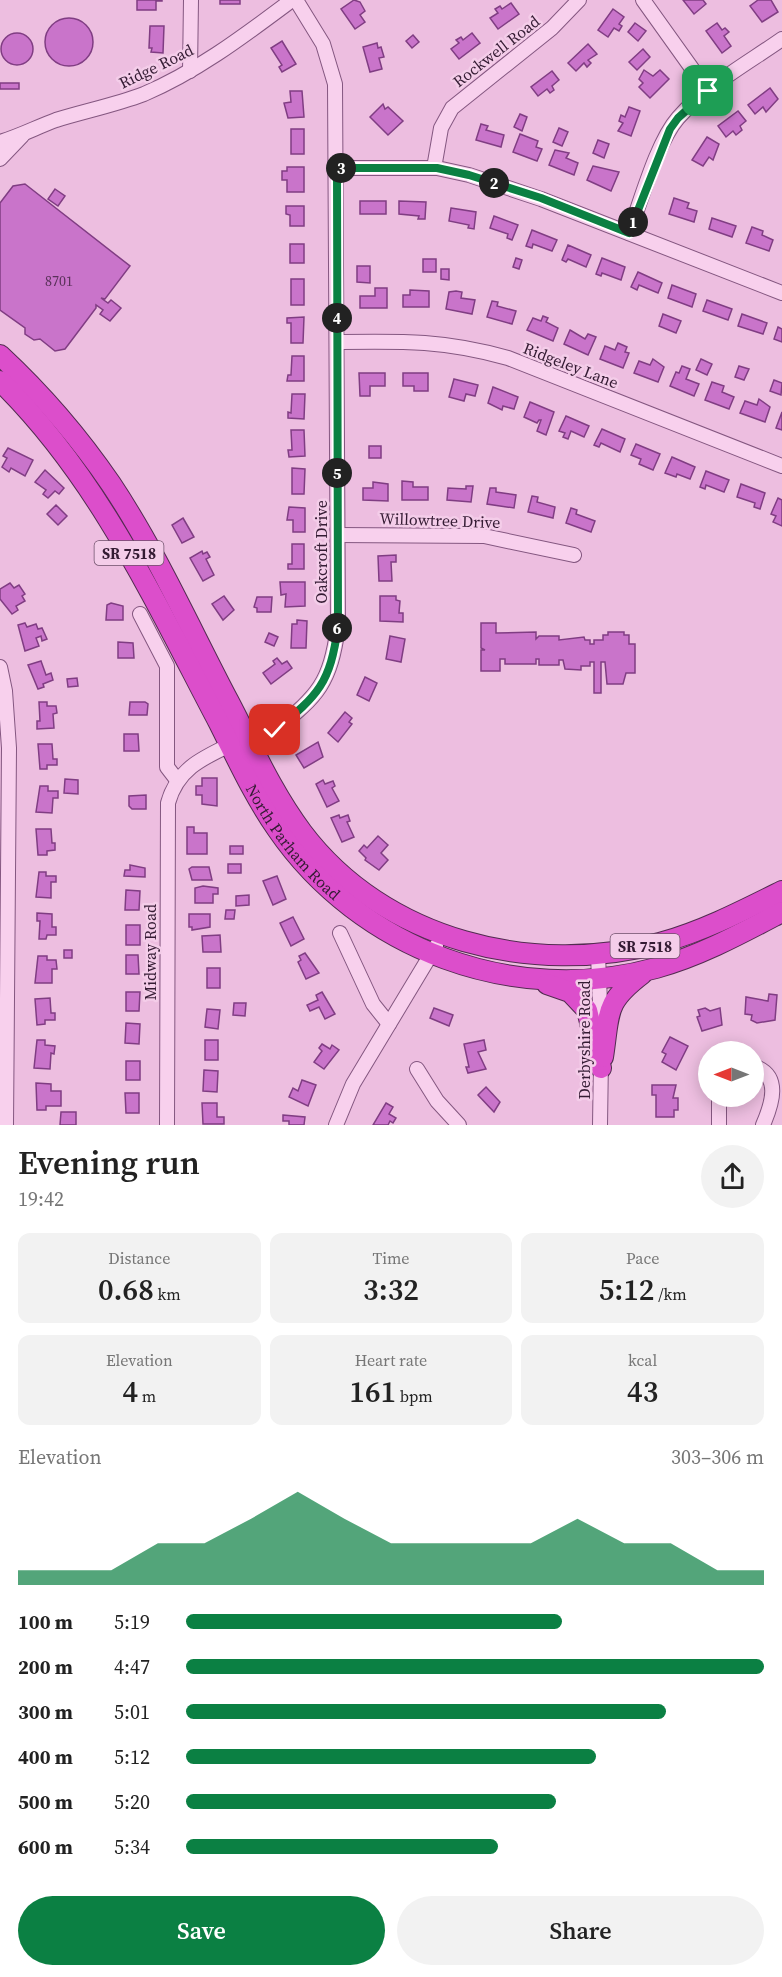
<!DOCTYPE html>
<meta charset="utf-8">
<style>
body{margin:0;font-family:"Source Serif 4",serif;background:#f2f2f2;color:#222;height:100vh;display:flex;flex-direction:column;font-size:22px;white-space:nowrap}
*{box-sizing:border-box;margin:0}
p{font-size:20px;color:#767676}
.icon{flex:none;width:33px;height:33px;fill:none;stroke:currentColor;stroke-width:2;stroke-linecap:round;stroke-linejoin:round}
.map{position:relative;height:1125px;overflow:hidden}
.sheet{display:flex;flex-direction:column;background:#fff;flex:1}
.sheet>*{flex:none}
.needle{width:39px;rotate:270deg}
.buttons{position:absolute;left:698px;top:1041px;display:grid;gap:12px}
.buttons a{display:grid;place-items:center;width:66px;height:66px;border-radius:50%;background:#fff;box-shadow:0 3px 15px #0003;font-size:30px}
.pin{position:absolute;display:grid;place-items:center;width:51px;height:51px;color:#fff;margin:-26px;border-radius:12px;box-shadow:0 3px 9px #0006}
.km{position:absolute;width:30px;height:30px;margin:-15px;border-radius:50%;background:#222;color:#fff;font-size:16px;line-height:30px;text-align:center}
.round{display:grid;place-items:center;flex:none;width:63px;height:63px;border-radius:32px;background:#f2f2f2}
.headline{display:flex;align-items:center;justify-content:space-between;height:102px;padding:0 18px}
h1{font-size:33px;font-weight:600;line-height:45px}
.stats{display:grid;grid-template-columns:repeat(3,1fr);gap:9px;height:102px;padding:6px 18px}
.stats div{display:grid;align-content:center;border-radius:12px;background:#f2f2f2;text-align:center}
.stats b{font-size:30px;font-weight:600}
.stats small{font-size:16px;font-weight:400}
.stats p{font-size:16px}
.chart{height:168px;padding:12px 18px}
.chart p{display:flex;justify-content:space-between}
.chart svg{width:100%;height:108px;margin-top:6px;fill:#0b8043;opacity:.7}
.primary-button{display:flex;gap:12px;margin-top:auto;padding:12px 18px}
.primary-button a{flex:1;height:69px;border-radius:36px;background:#0b8043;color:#fff;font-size:24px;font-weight:600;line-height:69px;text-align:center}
.primary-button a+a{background:#f2f2f2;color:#222}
ul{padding:0 18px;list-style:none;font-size:20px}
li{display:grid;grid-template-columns:96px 72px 1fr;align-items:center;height:45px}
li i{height:15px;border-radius:8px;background:#0b8043}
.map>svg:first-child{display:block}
.building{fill:#c974ca;stroke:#803d83;stroke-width:1.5}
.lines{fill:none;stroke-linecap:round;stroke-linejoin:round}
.minor-casing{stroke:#845780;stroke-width:16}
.highway-casing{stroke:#522c50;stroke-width:22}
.minor{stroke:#f8d0ed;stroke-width:14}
.highway{stroke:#dc4ecb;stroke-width:20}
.route-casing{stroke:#fff;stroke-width:12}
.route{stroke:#0b8043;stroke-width:8}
.labels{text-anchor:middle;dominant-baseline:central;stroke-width:5;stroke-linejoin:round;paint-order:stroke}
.number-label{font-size:14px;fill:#593159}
.shield{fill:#f4cde9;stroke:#6e506a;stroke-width:1.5}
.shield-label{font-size:15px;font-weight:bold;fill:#341b33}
.street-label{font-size:16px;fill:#341b33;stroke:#f4cde9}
</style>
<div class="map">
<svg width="782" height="1125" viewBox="0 0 782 1125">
<rect width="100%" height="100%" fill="#edbee0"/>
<!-- building -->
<g class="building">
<path d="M137,0H162V1H156V10H137Z"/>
<rect x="220" y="0" width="20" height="4"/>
<path d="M354,0L360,2L365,11L360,15L365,22L355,29L341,9Z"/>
<path d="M683,0H703L706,4L694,14Z"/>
<path d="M758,0H771L778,12L762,22L750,6Z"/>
<path d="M511,3L519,14L498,29L490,18L498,13L495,9L500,6L502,9Z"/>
<path d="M613,9L624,17L619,24L622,26L619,31L614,28L608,37L598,30Z"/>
<circle cx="69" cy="42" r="24"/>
<path d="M635,23L646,31L638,41L628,32Z"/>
<path d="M717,23L722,30L725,28L729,32L724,36L731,46L722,53L706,31Z"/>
<path d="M150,26H164L163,53L151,52L152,48H149Z"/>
<circle cx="17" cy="49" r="16"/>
<path d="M472,33L480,43L459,59L451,49L459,43L456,40L461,37L463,40Z"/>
<path d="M413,35L419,42L412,48L406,41Z"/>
<path d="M282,41L296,64L282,72L279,67L282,65L271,48Z"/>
<path d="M377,43L378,48L381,47L384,57L379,58L382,69L370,72L363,47Z"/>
<path d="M588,44L597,54L588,60L591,63L587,67L584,63L576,71L568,63Z"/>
<path d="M643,49L650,57L637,70L629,62Z"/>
<path d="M644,70L653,76L660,70L669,79L650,98L639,87L643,83L639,79Z"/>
<path d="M552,71L559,80L552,86L554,90L550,93L547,89L538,96L531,87Z"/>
<rect x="0" y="83" width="19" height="6"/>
<path d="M770,88L778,99L766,112L763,107L755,114L748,105Z"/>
<path d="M290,91H302L304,117L288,118L284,103L291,102Z"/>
<path d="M383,104L385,109L388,107L403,121L388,135L370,117Z"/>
<path d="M629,107L640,111L631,136L618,131L623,123L619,121L621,115L625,117Z"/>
<path d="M738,111L746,121L740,126L742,130L736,135L733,131L726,137L718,126Z"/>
<path d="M520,114L527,117L522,131L514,127Z"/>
<path d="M481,124L488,126L486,130L504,135L501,147L476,140Z"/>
<path d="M559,128L568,132L562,146L553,142Z"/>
<rect x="291" y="129" width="13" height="25"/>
<path d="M520,134L538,141L536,147L542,149L537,161L513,152Z"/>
<path d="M707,137L719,144L713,160L709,157L703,166L692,160Z"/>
<path d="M598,140L609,144L604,158L593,153Z"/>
<path d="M555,150L569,153L566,158L578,163L574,175L549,165Z"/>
<path d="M593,166L619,172L611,191L587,180Z"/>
<path d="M287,167H304V192H287V180H282V171H287Z"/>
<path d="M25,184L130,266L105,299L101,298L108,303L111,300L121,308L110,321L100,314L103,310L96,305V308L65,349L55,351L40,339L34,340L25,334V328L0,310V203L13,186Z"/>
<path d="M55,189L65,196L58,206L48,199Z"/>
<path d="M674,198L689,203L687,208L697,211L694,222L669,214Z"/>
<rect x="360" y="201" width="26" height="13"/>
<path d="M399,201L426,202L425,219H418L419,216L399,214Z"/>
<path d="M286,206H304V226H290V215L286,214Z"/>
<path d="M451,208L476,212L474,229L468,228L469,225L449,221Z"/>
<path d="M494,216L518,225L512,240L507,238L508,234L490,228Z"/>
<path d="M712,218L736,226L732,237L709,229Z"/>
<path d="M752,227L763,231L762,235L773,240L769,251L746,243Z"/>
<path d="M532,230L557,240L552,251L533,244L532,248L526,246Z"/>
<rect x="290" y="244" width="14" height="19"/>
<path d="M568,245L591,255L586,267L568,259L566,262L562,260Z"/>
<path d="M516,258L522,260L519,269L513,267Z"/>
<path d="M602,258L625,267L621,280L602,273L601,276L596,274Z"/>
<rect x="423" y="259" width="13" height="13"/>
<path d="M357,266H370V283L357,282Z"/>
<path d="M441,269H449V280L441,279Z"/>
<path d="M638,272L662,283L658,293L639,285L637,290L631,287Z"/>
<rect x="291" y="279" width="13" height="26"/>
<path d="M672,285L696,294L692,307L668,298Z"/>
<path d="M375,288H387V308H360V296H375Z"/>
<path d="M410,290L429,291V307H403V295H410Z"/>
<path d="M456,291L462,292L461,298L475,300L472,314L446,309L449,292Z"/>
<path d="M707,300L732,309L728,320L703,311Z"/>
<path d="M492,301L498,302L497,306L516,311L512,324L487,317Z"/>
<path d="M663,314L681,321L676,333L659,326Z"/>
<path d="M742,314L767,323L763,334L738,326Z"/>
<path d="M543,316L548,318L546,322L558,328L553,341L527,330L533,318L541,321Z"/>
<path d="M304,317L303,343H291V323H287V318Z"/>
<path d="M778,327L782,329V342L774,339Z"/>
<path d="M570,330L585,339L588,334L596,337L588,355L564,344Z"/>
<path d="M618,343L627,347L625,352L629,353L623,368L600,359L605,346L615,350Z"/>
<path d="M292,356H304V381H287L288,375H291Z"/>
<path d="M653,359L664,367L658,382L634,373L639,361L650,365Z"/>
<path d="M701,359L712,364L707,375L696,370Z"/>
<path d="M682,366L690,369L686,379L699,384L694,396L670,386L676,372L679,373Z"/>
<path d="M739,366L749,369L744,380L735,377Z"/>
<path d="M359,373H385V386H370V396H360Z"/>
<path d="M403,373H428V391H414V386H403Z"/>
<path d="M454,379L478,385L475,396L466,394L464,401L449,397Z"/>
<path d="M774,380L782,383L781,395L770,391Z"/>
<path d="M712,382L724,386L722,392L734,397L729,409L705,400Z"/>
<path d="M493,387L518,397L514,409L503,406L502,410L488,403Z"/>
<path d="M292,394H305L304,419L288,418V412L291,413Z"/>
<path d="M759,399L770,407L765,422L740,413L745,401L757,405Z"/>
<path d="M530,402L554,412L546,435L537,431L541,420H539L537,423L524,417Z"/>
<path d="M782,412V430L776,428Z"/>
<path d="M566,416L589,426L584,437L571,431L568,439L563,437L565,433L559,431Z"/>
<path d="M602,429L625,439L620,452L601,443L599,447L594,445Z"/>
<path d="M291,430H304L305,456L289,457L288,450H292Z"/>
<path d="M636,444L660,454L653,470L639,464L641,459L631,455Z"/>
<rect x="369" y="446" width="12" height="12"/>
<path d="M8,448L33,460L25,476L11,468L9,472L2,467L7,458L3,456Z"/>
<path d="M672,457L695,467L690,479L677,474L676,477L665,473Z"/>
<path d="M292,468L305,469L304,494H292Z"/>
<path d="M45,470L64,488L59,494L55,491L48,498L43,494L46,490L35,482Z"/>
<path d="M706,471L729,480L724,492L706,485L705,489L700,487Z"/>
<path d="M402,481L413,482V487H428V500H402Z"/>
<path d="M373,482L388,484V501L363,500V488H373Z"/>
<path d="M741,484L765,493L760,509L754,507L755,503L737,497Z"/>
<path d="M466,486H473L471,502L447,500L448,488L466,489Z"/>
<path d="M490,488H496V492L516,495L514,508L487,504Z"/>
<path d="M532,496L538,497L537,502L555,507L553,518L528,512Z"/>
<path d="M778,498L782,500V526L773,522L776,516L771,514Z"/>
<path d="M56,505L67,516L58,525L47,514Z"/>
<path d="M289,507L305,508V532H293V520H287Z"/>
<path d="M571,508L577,510L576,514L595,521L591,532L566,523Z"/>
<path d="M183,518L194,537L182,543L172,525Z"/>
<path d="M292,544H304V569H288V564H292Z"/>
<path d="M202,551L203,554L207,552L210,557L206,559L214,575L203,581L190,558Z"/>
<path d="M396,555V562H391L392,581H379L378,556Z"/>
<path d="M280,582H305V606L285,607L286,594L281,595Z"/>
<path d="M10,583L14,588L19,585L25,594L22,596L25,601L16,606L18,610L12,614L0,599V589Z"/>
<path d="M224,596L234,610L223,620L212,604Z"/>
<path d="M380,596H396V600L400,601L399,613H403V622L380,621Z"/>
<path d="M257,597H272L271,612H257V608L254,607Z"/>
<path d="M111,603L123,606V620H106L107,605Z"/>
<path d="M297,620L307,621L306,648H291L292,624H297Z"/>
<path d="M25,623L27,627L36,624L38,629L42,628L47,639L42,641L41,636L36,638L39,646L25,651L18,625Z"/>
<path d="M481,623H496V633L536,632V639L539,636H559V640L584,637L585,640H590V644H594V640H603V635H608V632H624V635H629V644H635V673H626L623,684H607L605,662H601V693H594V662H590V666H581V670L565,669L563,660H559V665H539V659H536V664H505V659H500V671H481V650H485L481,648Z"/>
<path d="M269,633L278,637L274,646L265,642Z"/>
<path d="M390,636L405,639L401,662L386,659Z"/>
<path d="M118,642L133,643L134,658H118Z"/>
<path d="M277,658L282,664L287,661L292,668L271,684L263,673L275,664L273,661Z"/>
<path d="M41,661L46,675L51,673L53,680L43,684L44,687L38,689L28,665Z"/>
<path d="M365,677L377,683L369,701L357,695Z"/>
<path d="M77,678L78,686L68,687L67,679Z"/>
<path d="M39,702H47V706H56L57,713L53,714L54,728L37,729V721H40Z"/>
<path d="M130,702H145L148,704L147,715H129Z"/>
<path d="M345,712L352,718L349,722L352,724L338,742L328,733Z"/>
<path d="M124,734H138L139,751H124Z"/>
<path d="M318,742L323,757L304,768L296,755Z"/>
<path d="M38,744H52L53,759H57V765H47V769H40Z"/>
<path d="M202,778H217V806L202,804V795H196V786H202Z"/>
<path d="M65,779L78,780V794L64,793Z"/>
<path d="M323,780L325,784L333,781L335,786L332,788L339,801L327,807L316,784Z"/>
<path d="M40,786H48V791H58V798H53L52,813L36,812Z"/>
<path d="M146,795V809H132L129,806V796Z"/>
<path d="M339,815L340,818L348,815L350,821L347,822L354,837L342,842L331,818Z"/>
<path d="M187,827H194V833H207V854H187Z"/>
<path d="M36,829H51L52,843H55V850L47,851V855H38Z"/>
<path d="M378,836L388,845L381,853L388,860L379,870L365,860L366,858L359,851L364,845L367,848Z"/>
<rect x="230" y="846" width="13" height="8"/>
<rect x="228" y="864" width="13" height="9"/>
<path d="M130,865L145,868V877L124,876L125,870H130Z"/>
<path d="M192,867H209L212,880H192L189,869Z"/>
<path d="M39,872H46V876H56V882H51V898L36,897Z"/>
<path d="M277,876L286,899L273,905L263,881Z"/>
<path d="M203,886L218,888V894H213V903H195V888Z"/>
<path d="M126,890L140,891L139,910H125Z"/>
<path d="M249,895V905L236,906V896Z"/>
<path d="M226,910H235L234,919H225Z"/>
<path d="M37,913L52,914V927H56V935H47L46,939H39L40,921H37Z"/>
<path d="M189,914H210V927L192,930V927H189Z"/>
<path d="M293,917L304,939L291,946L280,923Z"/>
<rect x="126" y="925" width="14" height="20"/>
<path d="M220,935L221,952H203L202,936Z"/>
<rect x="64" y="950" width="8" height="8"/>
<path d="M305,953L319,973L306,979L298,962L301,960L299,956Z"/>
<path d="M126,955H138L139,974H126Z"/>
<path d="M38,956H47V960H56L57,969H52V983H35Z"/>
<rect x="207" y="968" width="13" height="20"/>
<path d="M126,992H140L139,1011H126Z"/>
<path d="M322,992L335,1014L325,1019L319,1007L310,1011L307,1005L318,1000L316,995Z"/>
<path d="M769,994L777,995L775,1020L757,1023L751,1020L752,1015L745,1014L746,997L768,1001Z"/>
<path d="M50,998L51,1013H55V1020H45V1024L37,1025L35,999Z"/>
<path d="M234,1003H246L245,1016L233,1015Z"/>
<path d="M434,1008L453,1015L449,1026L430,1018Z"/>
<path d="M705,1008L710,1011L720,1008L722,1025L702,1031L697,1017L700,1016L698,1010Z"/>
<path d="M207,1009L220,1010L218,1029L205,1027Z"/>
<path d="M126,1023L140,1024L139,1044L125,1043Z"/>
<path d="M670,1037L688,1046L676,1070L662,1062L666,1054L662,1052Z"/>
<path d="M37,1040H45V1045L55,1046L54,1054L51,1053L50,1069L34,1068Z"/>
<rect x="205" y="1040" width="13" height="20"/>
<path d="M484,1040L486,1050L478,1052L486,1069L468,1073L466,1067H469L464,1044Z"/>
<path d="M322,1044L330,1049L332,1045L339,1050L324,1069L314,1062L322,1051L319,1048Z"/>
<rect x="126" y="1061" width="14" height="19"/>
<path d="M204,1070L218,1071L217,1092L203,1091Z"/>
<path d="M302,1080L316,1085L308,1106L289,1097L293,1088L298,1091Z"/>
<path d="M36,1083L51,1084V1091H61V1106H46V1110H37Z"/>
<path d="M652,1085H676L673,1098H678V1110H674V1117H656V1095H652Z"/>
<path d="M486,1087L500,1102L494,1112L478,1095Z"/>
<path d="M125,1093H139V1113H126Z"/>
<path d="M202,1103H217V1117H224V1124H203Z"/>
<path d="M386,1103L393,1107L389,1114L396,1118L393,1123L390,1121L388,1125H373Z"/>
<path d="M61,1112H76V1125H60Z"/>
<path d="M283,1115L305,1117L304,1125H289V1121H283Z"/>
</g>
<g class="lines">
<!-- minor casing -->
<g class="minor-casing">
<g id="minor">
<path d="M643,0L708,91"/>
<path d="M190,71L191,0"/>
<path d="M0,142C20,136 37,127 56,120C85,111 115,105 144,94C198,71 245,35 292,0"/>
<path d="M0,159L22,136"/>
<path d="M337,168H437L469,175L541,199L782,293"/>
<path d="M434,168L441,128L452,108L552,28L579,0"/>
<path d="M629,233C641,201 657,142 678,118C706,86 748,63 782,39"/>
<path d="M338,342C402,341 445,340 508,358L782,466"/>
<path d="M338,535L484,536L574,555"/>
<path d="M140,614L167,666V767L177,780"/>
<path d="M0,667L5,691L9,748L6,1125"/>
<path d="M275,730C319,695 330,683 338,627L335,84L323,44L296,0"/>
<path d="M340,933L373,1004L389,1024"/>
<path d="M598,955L601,1027"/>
<path d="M753,1066C782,1075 772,1104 763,1125"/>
<path d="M417,1069L437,1101L459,1125"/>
<path d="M167,1125L168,803C178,767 205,757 236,742"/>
<path d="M336,1125L353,1084L436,946"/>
<path d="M600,1125L601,1059"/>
<path d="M719,1125V1096"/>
</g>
</g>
<!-- highway casing -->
<g class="highway-casing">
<g id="highway">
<path d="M0,355C42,394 79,437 111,484C157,553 191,630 229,702C252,746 272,792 302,832C384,941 533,977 660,943C703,931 742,911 782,891"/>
<path id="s1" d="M0,381C99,478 155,602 219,723C237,759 254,796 277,829C360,950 515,1007 656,968C700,956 742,933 782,912"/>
<path d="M547,984L570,992L587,1010L601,1068"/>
<path d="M603,1057C610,1012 604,1003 642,974"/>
</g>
</g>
<!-- minor -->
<use href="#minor" class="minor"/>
<!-- highway -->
<use href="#highway" class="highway"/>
</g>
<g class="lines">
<!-- route casing -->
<g class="route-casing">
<path id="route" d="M275,730C319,695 330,683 338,627L337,168H437L469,175L541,198L629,233L670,129L678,118L708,91"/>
</g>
<!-- route -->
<use href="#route" class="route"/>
</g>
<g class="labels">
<!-- number labels -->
<g class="number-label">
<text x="59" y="281">8701</text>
</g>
<!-- shield labels -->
<g class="shield">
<rect x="94.5" y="541" width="69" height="24" rx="4.5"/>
<rect x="610.5" y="934" width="69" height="24" rx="4.5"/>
</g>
<g class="shield-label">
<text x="129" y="553">SR 7518</text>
<text x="645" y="946">SR 7518</text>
</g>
<!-- street labels -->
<g class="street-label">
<text transform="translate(496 51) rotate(-38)">Rockwell Road</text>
<text transform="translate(156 66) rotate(-26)">Ridge Road</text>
<text transform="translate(571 365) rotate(21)">Ridgeley Lane</text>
<text transform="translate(440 520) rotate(2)">Willowtree Drive</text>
<text transform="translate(321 552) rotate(-90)">Oakcroft Drive</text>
<text stroke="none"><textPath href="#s1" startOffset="549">North Parham Road</textPath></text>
<text transform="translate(150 952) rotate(-90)">Midway Road</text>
<text transform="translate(584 1040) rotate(-90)">Derbyshire Road</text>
</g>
</g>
</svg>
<div class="buttons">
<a><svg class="needle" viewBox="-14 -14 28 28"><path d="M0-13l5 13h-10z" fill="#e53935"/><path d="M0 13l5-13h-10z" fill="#767676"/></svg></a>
</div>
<div class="pin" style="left:708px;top:91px;background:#1e9e55"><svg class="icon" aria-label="arrive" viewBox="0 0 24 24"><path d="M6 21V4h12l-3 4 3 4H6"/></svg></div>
<div class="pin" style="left:275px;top:730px;background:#d93025"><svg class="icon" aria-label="check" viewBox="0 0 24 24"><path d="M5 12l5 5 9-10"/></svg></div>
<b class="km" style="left:633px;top:222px">1</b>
<b class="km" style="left:494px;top:183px">2</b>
<b class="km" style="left:341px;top:168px">3</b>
<b class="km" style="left:337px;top:318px">4</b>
<b class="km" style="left:337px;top:473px">5</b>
<b class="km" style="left:337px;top:628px">6</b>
</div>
<section class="sheet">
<div class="headline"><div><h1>Evening run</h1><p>19:42</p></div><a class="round"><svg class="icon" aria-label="share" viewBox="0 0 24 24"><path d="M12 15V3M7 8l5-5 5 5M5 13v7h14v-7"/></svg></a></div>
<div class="stats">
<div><p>Distance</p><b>0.68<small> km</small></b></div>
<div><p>Time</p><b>3:32</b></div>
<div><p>Pace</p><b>5:12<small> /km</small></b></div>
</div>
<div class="stats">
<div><p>Elevation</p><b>4<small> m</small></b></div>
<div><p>Heart rate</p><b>161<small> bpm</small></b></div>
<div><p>kcal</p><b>43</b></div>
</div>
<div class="chart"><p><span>Elevation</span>303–306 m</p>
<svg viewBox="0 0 160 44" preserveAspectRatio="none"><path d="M0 44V38L10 38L20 38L30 27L40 27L50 17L60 6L70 17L80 27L90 27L100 27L110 27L120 17L130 27L140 27L150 38L160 38V44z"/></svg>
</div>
<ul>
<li><b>100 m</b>5:19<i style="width:65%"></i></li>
<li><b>200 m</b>4:47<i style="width:100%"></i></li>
<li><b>300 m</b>5:01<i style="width:83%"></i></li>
<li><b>400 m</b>5:12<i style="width:71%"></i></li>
<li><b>500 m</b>5:20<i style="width:64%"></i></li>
<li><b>600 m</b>5:34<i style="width:54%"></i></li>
</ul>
<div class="primary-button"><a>Save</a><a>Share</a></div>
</section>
